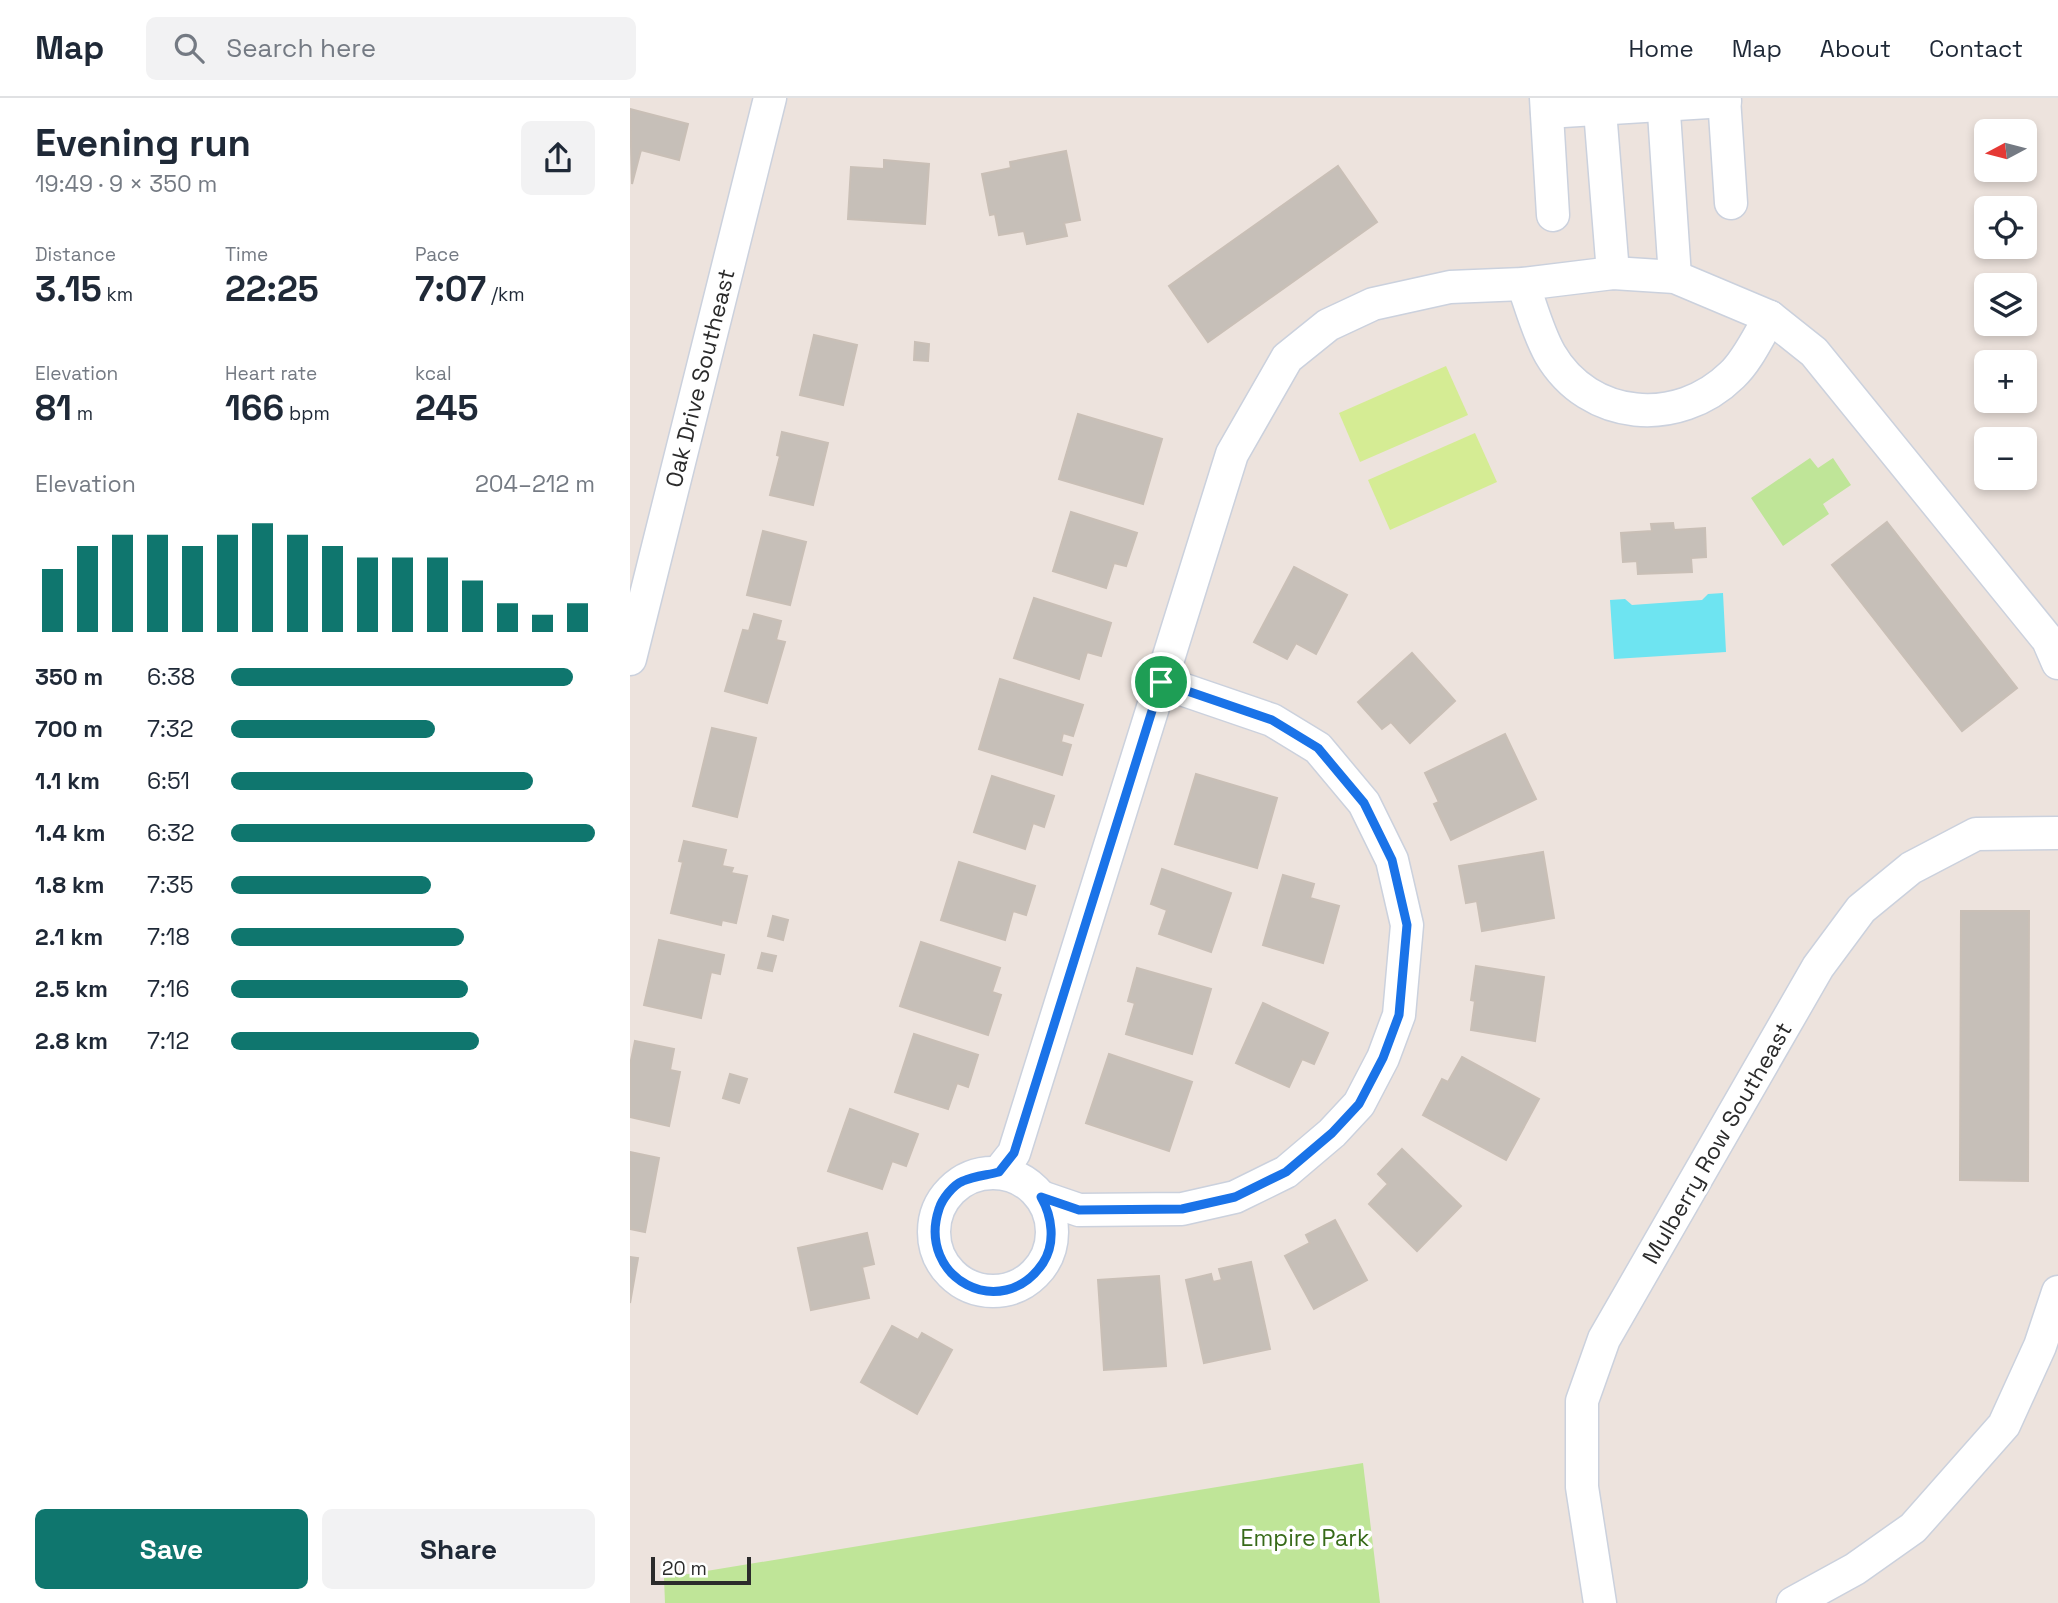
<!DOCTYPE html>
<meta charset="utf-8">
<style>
body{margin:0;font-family:"Space Grotesk",sans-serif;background:#f2f2f3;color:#1f2937;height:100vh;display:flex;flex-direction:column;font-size:26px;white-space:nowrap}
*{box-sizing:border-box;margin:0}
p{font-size:23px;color:#747a83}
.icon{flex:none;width:38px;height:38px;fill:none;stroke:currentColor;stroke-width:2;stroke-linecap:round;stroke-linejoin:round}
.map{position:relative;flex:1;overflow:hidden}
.side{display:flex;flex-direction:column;background:#fff;width:630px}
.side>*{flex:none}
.needle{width:46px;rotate:263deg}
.controls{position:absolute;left:1344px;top:21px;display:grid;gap:14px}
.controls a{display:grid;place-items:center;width:63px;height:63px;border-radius:10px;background:#fff;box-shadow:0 4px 10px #0003;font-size:35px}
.scale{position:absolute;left:21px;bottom:18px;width:100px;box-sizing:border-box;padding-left:7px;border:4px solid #2b2b2b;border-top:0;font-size:19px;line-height:24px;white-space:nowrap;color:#2b2b2b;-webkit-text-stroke:5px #fff;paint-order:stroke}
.pin{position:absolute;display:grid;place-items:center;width:60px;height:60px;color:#fff;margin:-30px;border:4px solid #fff;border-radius:50%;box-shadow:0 2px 7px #0007}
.round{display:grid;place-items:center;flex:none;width:74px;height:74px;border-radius:10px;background:#f2f2f3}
.summary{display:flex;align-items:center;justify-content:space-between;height:119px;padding:0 35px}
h1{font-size:38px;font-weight:800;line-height:52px}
.metrics{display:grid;grid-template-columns:repeat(3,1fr);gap:10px;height:119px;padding:7px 35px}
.metrics div{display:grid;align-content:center}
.metrics b{font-size:35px;font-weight:800}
.metrics small{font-size:19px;font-weight:400}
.metrics p{font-size:19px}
.chart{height:196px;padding:14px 35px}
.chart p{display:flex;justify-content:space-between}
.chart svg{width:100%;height:126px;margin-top:7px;stroke:#0f766e;stroke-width:6}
.cta{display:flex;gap:14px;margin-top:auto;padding:14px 35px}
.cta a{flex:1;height:80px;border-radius:10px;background:#0f766e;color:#fff;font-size:28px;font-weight:800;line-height:80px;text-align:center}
.cta a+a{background:#f2f2f3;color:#1f2937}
ul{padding:0 35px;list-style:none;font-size:23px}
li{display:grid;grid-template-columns:112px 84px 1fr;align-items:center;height:52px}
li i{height:18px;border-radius:9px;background:#0f766e}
header{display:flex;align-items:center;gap:42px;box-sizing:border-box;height:98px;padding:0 35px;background:#fff;border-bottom:2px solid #e0e1e3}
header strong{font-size:33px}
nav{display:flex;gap:38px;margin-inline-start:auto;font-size:24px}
.search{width:490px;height:63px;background:#f2f2f3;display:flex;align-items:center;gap:18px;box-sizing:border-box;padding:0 24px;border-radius:10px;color:#747a83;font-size:26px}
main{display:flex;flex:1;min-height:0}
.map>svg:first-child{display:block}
.green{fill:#bfe598}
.pitch{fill:#d5ec94}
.water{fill:#6ee4f1}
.building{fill:#c6bfb8;stroke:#c9bfb6;stroke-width:2}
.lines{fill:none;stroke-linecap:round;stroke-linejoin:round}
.minor-casing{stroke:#cbd1dd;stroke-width:35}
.minor{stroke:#fff;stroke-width:32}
.route-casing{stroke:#fff;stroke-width:14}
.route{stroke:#1a73e8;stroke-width:9}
.labels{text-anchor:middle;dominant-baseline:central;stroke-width:7;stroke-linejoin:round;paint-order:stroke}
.street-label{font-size:23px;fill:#2b2b2b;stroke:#fff}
.park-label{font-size:23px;fill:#376a19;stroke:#fff}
</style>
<header>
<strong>Map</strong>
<div class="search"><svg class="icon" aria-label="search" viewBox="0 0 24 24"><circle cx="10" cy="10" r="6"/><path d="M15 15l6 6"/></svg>Search here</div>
<nav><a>Home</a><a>Map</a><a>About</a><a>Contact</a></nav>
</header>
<main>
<section class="side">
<div class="summary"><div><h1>Evening run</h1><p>19:49 · 9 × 350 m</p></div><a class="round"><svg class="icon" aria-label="share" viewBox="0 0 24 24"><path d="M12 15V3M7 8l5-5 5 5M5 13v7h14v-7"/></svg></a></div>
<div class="metrics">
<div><p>Distance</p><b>3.15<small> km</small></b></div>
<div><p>Time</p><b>22:25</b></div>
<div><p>Pace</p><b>7:07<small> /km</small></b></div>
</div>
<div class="metrics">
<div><p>Elevation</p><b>81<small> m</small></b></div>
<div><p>Heart rate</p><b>166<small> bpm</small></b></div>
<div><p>kcal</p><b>245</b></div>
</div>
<div class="chart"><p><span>Elevation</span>204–212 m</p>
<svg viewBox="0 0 160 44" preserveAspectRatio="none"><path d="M5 44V22M15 44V14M25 44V10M35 44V10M45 44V14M55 44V10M65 44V6M75 44V10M85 44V14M95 44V18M105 44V18M115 44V18M125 44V26M135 44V34M145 44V38M155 44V34"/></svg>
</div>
<ul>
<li><b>350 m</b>6:38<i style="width:94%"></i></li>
<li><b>700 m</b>7:32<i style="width:56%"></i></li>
<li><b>1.1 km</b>6:51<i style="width:83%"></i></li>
<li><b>1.4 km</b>6:32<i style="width:100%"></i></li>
<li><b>1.8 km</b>7:35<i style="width:55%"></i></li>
<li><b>2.1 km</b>7:18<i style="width:64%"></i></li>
<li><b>2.5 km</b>7:16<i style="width:65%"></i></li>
<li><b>2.8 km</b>7:12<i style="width:68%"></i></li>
</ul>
<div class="cta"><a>Save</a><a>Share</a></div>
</section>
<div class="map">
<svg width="1428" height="1505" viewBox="0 0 1428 1505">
<rect width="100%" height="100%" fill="#ede3dd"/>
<!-- green -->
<g class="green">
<path d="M1180,360L1188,370L1203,360L1221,387L1193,406L1199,416L1153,448L1121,400Z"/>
<path d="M733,1365L750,1505H35L34,1480Z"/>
</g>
<!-- pitch -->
<g class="pitch">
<path d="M816,268L838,317L730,364L709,315Z"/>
<path d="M845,335L867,384L760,432L738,382Z"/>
</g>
<!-- water -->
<path class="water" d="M1093,495L1096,554L984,561L980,502L995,501L1002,507L1072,502L1078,496Z"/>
<!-- building -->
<g class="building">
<path d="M0,11L58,26L49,62L11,52L2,86Z"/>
<path d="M436,53L450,122L434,125L437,138L397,146L394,133L369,137L365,116L360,117L352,76L381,70L380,64Z"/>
<path d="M254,62L299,66L295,126L218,121L221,69L254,71Z"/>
<path d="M708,68L747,124L578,244L539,188Z"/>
<path d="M184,237L227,247L213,307L170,297Z"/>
<path d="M285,244L299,246L298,263L284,262Z"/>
<path d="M448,316L532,341L513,406L429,381Z"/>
<path d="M152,334L198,345L183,407L140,397L150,358L147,357Z"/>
<path d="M441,414L507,435L496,468L484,465L476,490L423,473Z"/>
<path d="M1257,424L1387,590L1332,633L1202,467Z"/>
<path d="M1043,425L1044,432L1075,430L1076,459L1061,460L1062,474L1008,476L1007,463L993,464L991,435L1022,433L1021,426Z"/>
<path d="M133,433L176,444L160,507L117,497Z"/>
<path d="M664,469L717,497L686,556L666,545L657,561L624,544Z"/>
<path d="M404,500L481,525L471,558L457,554L449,581L384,560Z"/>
<path d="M124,516L151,523L146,542L155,544L137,605L95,593L113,532L119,533Z"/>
<path d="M782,555L825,603L780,645L761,624L752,631L728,604Z"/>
<path d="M370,581L453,607L443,638L433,635L431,644L441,647L432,677L349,651Z"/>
<path d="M82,630L126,640L107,719L63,708Z"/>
<path d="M875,636L906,701L821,742L804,706L809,704L795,675Z"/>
<path d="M566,676L647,700L627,770L545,746Z"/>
<path d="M362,678L424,698L414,729L403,725L395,751L344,734Z"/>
<path d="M54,743L96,752L92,768L103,770L101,775L117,778L106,825L92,822L91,827L41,815L53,764L49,763Z"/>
<path d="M913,754L924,820L852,833L847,803L836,805L829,768Z"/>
<path d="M329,764L405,788L396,817L383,813L375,842L311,822Z"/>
<path d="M532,771L601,795L581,854L529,836L537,812L521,806Z"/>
<path d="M653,777L684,786L680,800L709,808L693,865L633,847Z"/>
<path d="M1331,813H1399L1398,1083L1330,1082Z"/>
<path d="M143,818L158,822L153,842L138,838Z"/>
<path d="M29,842L94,857L90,876L81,874L71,920L14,907Z"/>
<path d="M291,844L370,870L362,894L371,897L358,937L270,908Z"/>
<path d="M132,855L146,858L142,873L128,870Z"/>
<path d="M846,868L914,879L905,943L841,932L845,903L841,902Z"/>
<path d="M507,870L581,891L562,956L496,936L505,905L498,903Z"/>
<path d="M633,905L698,935L684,966L672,961L659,989L606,965Z"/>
<path d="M284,936L348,957L338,989L327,985L318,1011L265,994Z"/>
<path d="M5,943L44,951L40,972L50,974L39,1028L0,1019V967Z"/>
<path d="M479,956L562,984L539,1053L456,1025Z"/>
<path d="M832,959L909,1001L876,1062L793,1017L812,981L818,984Z"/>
<path d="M100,976L117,981L109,1005L93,1000Z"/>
<path d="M220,1011L288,1036L276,1068L262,1063L252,1091L198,1073Z"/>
<path d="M772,1051L831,1108L787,1153L739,1106L758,1086L748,1076Z"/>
<path d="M0,1054L29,1060L15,1134L0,1131Z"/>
<path d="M705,1122L737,1182L684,1211L655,1158L680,1145L676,1137Z"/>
<path d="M237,1135L244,1166L232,1169L239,1200L181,1212L168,1150Z"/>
<path d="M0,1159L8,1160L0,1205Z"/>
<path d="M621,1164L640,1251L574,1265L556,1182L581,1176L583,1184L592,1182L589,1171Z"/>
<path d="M529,1178L536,1268L474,1272L468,1182Z"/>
<path d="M262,1228L288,1242L292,1235L322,1252L287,1316L231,1284Z"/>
</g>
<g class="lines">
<!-- minor casing -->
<g class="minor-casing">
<g id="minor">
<path d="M916,0L923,117"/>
<path d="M969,0L983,175"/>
<path d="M1033,0L1045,179"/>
<path d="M1094,0L1101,105"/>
<path d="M917,14L1095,3"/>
<path d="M893,186C901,208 908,235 920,256C959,323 1048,330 1102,277C1118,262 1129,237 1140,219"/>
<path d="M0,561L140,0"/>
<path d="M369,1074L384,1055L602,356L657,260L698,227L743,206L820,189L893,186L983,175L1045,179L1140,219L1184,254L1418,542L1428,565"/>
<circle cx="363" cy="1134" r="59"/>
<path d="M411,1099L449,1112L552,1111L605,1099L656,1074L702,1035L729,1006L753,960L769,917L777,827L762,762L734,705L688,650L642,622L531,584"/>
<path d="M970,1505L952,1389V1303L974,1241L1188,869L1231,811L1281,770L1346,736L1428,735"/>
<path d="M1163,1505L1225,1471L1283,1430L1374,1327L1410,1248L1428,1194"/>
</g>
</g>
<!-- minor -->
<use href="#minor" class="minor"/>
</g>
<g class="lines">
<!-- route casing -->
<g class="route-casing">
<path id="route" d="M531,584L642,622L688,650L734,705L762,762L777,827L769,917L753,960L729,1006L702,1035L656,1074L605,1099L552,1111L449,1112L411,1099C422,1118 426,1145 413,1165C372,1226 286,1180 309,1111C312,1101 323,1087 333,1083C344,1078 358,1077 369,1074L384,1055Z"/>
</g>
<!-- route -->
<use href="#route" class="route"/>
</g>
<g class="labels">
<!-- street labels -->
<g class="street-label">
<text transform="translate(70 280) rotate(-76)">Oak Drive Southeast</text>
<text transform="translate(1087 1045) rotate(-60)">Mulberry Row Southeast</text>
</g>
<!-- park labels -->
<g class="park-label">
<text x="675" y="1440">Empire Park</text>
</g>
</g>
</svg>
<div class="controls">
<a><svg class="needle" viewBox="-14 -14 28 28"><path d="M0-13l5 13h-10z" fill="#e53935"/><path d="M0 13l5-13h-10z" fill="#747a83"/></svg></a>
<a><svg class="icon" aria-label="locate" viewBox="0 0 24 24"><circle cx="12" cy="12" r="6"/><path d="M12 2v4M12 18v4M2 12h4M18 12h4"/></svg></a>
<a><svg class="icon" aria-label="layers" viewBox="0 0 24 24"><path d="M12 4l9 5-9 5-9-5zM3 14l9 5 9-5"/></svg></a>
<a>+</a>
<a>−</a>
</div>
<div class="scale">20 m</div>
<div class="pin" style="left:531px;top:584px;background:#1e9e55"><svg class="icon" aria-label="arrive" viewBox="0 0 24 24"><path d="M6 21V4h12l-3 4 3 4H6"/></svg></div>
</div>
</main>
